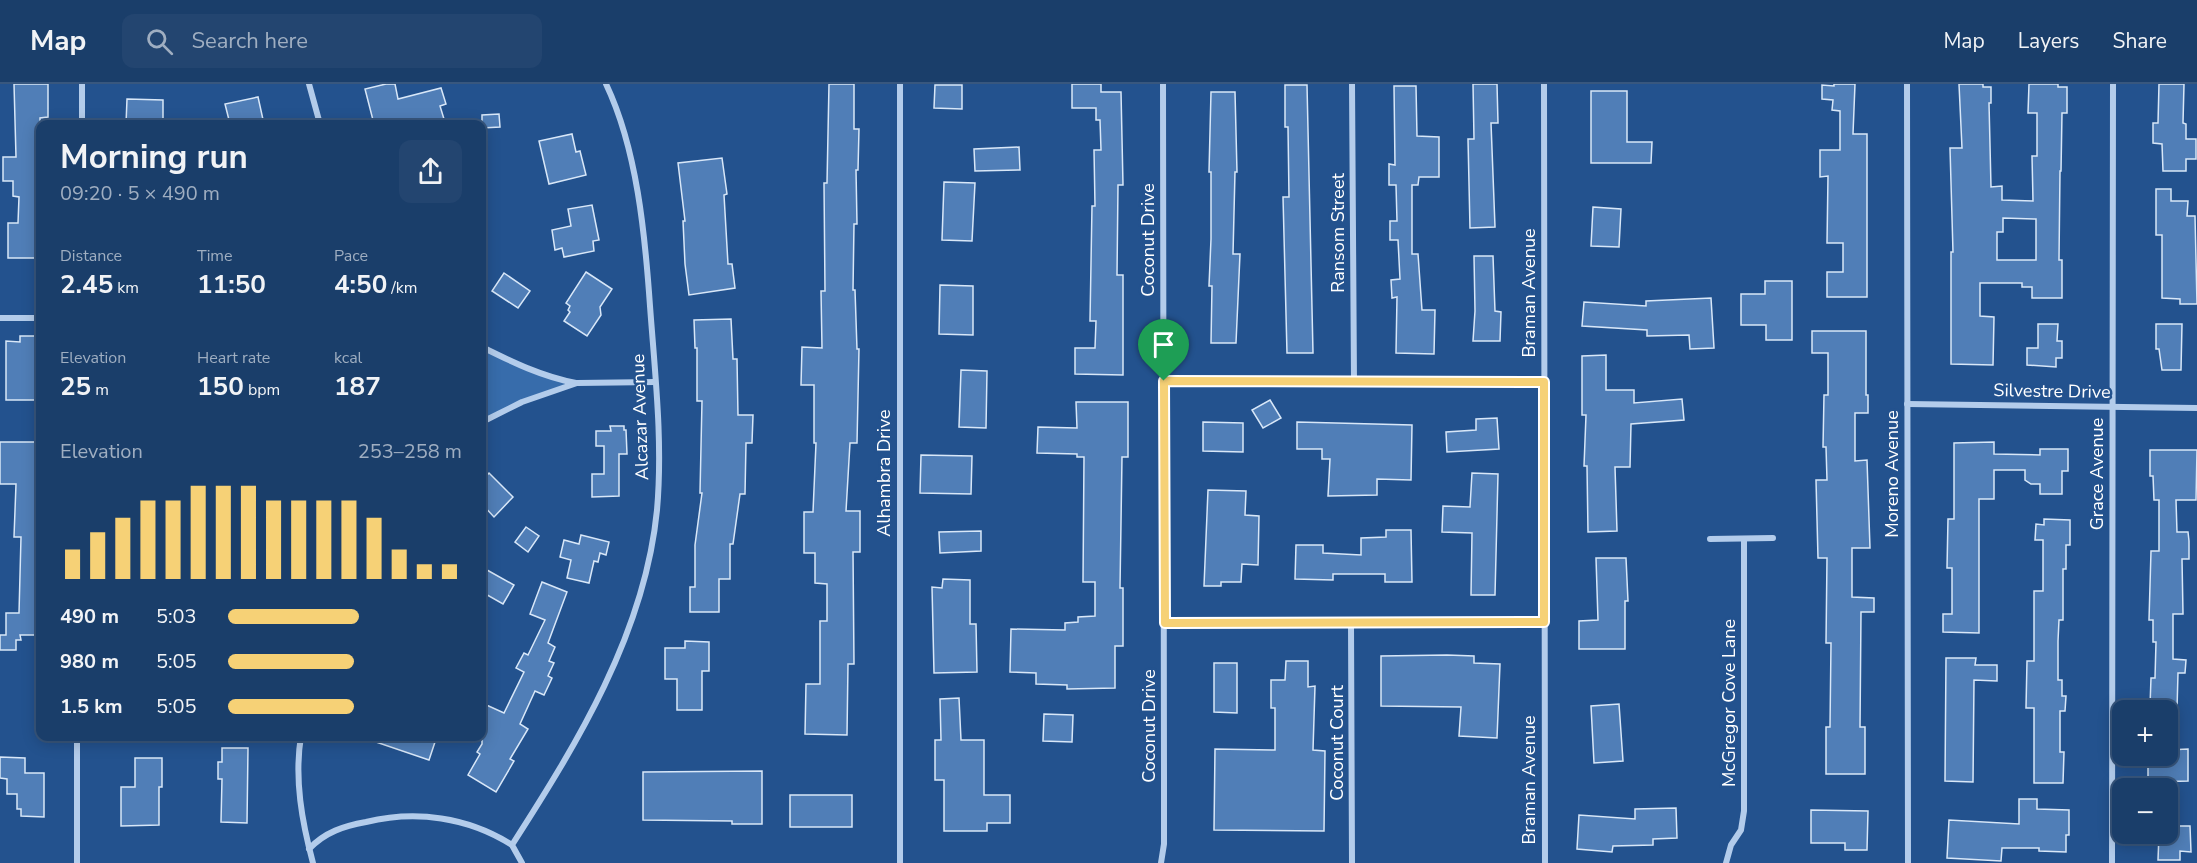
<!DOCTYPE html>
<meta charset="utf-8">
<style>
body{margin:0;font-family:"Nunito Sans",sans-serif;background:#234570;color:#f1f3f6;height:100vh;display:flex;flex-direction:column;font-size:22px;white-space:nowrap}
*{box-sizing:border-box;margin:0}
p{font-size:20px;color:#9faec1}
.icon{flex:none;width:33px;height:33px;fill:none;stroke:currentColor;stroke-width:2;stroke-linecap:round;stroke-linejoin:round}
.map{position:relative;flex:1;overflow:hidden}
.drawer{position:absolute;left:36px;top:36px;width:450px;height:621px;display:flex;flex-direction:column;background:#1a3e6a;border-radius:12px;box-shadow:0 3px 15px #0003,0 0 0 2px #38577e}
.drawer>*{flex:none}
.buttons{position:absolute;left:2112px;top:616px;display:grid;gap:12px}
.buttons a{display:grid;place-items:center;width:66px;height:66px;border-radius:12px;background:#1a3e6a;box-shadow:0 3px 15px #0003,0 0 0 2px #38577e;font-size:30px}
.pin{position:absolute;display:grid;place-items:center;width:51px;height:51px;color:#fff;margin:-62px -26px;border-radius:50% 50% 50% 0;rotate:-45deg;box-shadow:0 0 6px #0007}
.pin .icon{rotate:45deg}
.round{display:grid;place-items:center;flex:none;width:63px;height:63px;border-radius:12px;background:#234570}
.summary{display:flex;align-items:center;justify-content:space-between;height:102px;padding:0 24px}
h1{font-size:33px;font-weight:700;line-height:45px}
.stats{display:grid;grid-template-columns:repeat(3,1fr);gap:9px;height:102px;padding:6px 24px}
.stats div{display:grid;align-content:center}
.stats b{font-size:26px;font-weight:700}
.stats small{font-size:16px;font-weight:400}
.stats p{font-size:16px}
.chart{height:168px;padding:12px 24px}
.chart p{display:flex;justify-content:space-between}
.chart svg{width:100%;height:108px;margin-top:6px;stroke:#f6d176;stroke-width:6}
ul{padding:0 24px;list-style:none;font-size:20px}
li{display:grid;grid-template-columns:96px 72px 1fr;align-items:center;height:45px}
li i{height:15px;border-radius:8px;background:#f6d176}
header{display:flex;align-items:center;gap:36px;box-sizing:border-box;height:84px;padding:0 30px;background:#1a3e6a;border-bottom:2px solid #38577e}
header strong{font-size:28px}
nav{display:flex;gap:33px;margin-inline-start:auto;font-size:21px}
.search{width:420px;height:54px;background:#234570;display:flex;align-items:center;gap:15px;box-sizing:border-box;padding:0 21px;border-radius:12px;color:#9faec1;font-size:22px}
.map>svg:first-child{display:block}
.green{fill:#376cab}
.building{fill:#507eb7;stroke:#d8e7f8;stroke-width:1.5;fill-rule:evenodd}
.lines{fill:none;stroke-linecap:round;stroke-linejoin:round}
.street{stroke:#b3cceb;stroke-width:6}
.route-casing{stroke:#fff;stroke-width:12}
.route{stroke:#f6d176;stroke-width:8}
.labels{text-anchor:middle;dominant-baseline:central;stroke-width:5;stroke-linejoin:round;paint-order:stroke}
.street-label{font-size:18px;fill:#fff;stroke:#23528e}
</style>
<header>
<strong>Map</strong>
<div class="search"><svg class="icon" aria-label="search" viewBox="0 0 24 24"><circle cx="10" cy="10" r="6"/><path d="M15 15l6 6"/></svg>Search here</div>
<nav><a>Map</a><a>Layers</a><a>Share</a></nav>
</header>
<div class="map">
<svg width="2197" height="779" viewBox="0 0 2197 779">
<rect width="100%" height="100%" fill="#23528e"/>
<!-- green -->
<path class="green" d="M482,263L505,275L577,299L522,318L482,338Z"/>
<!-- building -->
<g class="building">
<path d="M14,0H48V33L40,34V174H8V139H18L19,113L13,112V97H3V73H16Z"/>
<path d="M386,0H395L398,15L441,4L446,20L440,22L444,35L427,40H374L365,5Z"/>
<path d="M829,0H854V45H859L858,86H856L857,140H854L853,206H855L857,265H859L857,359H850L846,427H860V468H853L854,580H848L847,651L805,650L806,600H820V537H827V500L815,499V469H804V428H813L816,359H814V301H801L802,263L822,264L821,207H825L824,99H827Z"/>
<path d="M1072,0H1101V8H1121L1123,101H1118L1117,191H1123V291L1075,290V264H1095L1096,237H1090L1092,122H1095L1094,66H1101L1100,36H1096V24H1072Z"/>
<path d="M1473,0H1497L1498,39H1491L1495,143L1470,144L1468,55H1474Z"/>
<path d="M1834,0H1855L1853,50H1867V213H1827V188H1843V159H1827L1828,92L1820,93V66H1840V27L1832,26L1833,16L1822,15V1L1834,2Z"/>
<path d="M1959,0H1983V3H1991V19H1989L1991,103L2002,102V116L2033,117L2032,72H2037V29H2028L2029,0H2058V3H2067V29H2062L2061,87H2060L2059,176H2062V214H2032V203H2022V199H1980V232L1994,233L1993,281L1951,280V168H1953L1950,64H1962ZM2003,134L2036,135V176H1997V148H2003Z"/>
<path d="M2159,0H2184L2183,39L2186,40V55H2196V75H2186V87H2163L2162,60L2153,59V39H2158Z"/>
<path d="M935,1H962V25L934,24Z"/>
<path d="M1285,1H1307L1313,269H1287L1283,113H1289L1288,43H1285Z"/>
<path d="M1394,2H1416L1417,52L1439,53V93H1419L1418,101H1412V170H1418L1422,226H1435L1434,270L1396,269L1397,213L1392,214L1391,196L1400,195L1398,156H1390V137H1397L1396,101H1389V80L1395,81Z"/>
<path d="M1591,7H1627V58H1652L1651,79H1591Z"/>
<path d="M1211,8H1235L1237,88H1235L1233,170H1240L1236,259H1211L1212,202H1209L1211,155V88H1209Z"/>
<path d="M258,13L264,40H230L225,20Z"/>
<path d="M127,15L163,16V40H126Z"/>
<path d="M499,30L500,43L482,44V31Z"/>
<path d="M572,50L576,68L580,67L586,91L549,100L539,57Z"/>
<path d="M1019,63L1020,86L975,87L974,65Z"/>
<path d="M722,74L727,110L724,111L728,180H732L735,204L689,211L685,180L683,137H685L678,79Z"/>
<path d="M944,98L975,99L972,157L942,156Z"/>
<path d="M2156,105H2171V117H2188L2187,132H2195L2197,220H2180V215L2162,214V151H2156Z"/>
<path d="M592,121L599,156L593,157L594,167L564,173L562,164L555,166L552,146L571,142L568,125Z"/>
<path d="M1593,123L1621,125L1619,163L1591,162Z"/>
<path d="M1474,172H1493L1495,227L1501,228L1500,257H1473L1475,227Z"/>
<path d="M586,188L612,205L600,223L601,231L587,252L564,237L570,228L568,226L570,222L566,219Z"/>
<path d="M504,189L530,207L518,224L492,207Z"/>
<path d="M1765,197H1792V256H1766V241H1741V210H1765Z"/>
<path d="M940,201L973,202V251L939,250Z"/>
<path d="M1711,214L1714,264L1690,265L1689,251L1647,252V246L1582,242L1584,218L1646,222V217Z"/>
<path d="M731,235L733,275H737L738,331H753L752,359H746L745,410H740L733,460H730V495H719V528H690V503H695V461L702,409H700L702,317H697V264H695L694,236Z"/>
<path d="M2038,240H2058L2057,257H2062V274H2056V283L2027,281V264H2038Z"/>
<path d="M2156,240H2182L2181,286H2162L2159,265H2156Z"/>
<path d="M1812,247H1866V311H1868V329H1855V377L1867,376L1870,464H1852V513L1874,514V528H1861L1860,643H1865V690H1826V643H1830L1831,559H1826L1827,474H1818L1816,396H1827L1826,363H1823L1824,311H1828V269H1812Z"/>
<path d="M20,252H38V262H40V316H6V257L20,258Z"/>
<path d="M1606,271V306H1634V319L1682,315L1684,336L1631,340L1630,383H1615L1617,447L1588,448L1587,382H1584L1586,331H1582V272Z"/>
<path d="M961,286L987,287L986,344L959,343Z"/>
<path d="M1270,316L1281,334L1263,344L1252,326Z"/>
<path d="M1076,318H1128V373H1122L1120,504H1123V562H1115V604L1067,605V601L1036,600V589L1010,588L1011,545L1065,546V539L1078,538V533L1095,532V498H1083L1084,373H1077V370L1037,369L1038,343L1077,344Z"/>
<path d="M1497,334L1499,365L1447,368L1446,348L1476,346V335Z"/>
<path d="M1203,338L1243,339V368L1203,367Z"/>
<path d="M1297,338L1412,341L1411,396L1377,395V411L1328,412L1330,375H1322V365H1297Z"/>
<path d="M610,342H624V346H626L627,370H619V412L592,413V390H604V362H596V347H611Z"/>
<path d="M0,358H39L38,470H40V551H20L21,556H16V566H0V551H6V529H19L21,453H14L16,400H0Z"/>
<path d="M1994,358V370L2040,371V365H2068V387H2062V410H2040V400H2031L2025,396V386H1994V415H1979V549L1943,548V530H1952V484H1947L1948,435H1954V359Z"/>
<path d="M2150,366H2197L2196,416H2176L2177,448H2188L2189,457V475H2182L2183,530H2173V575L2186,576L2185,589H2178L2177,626L2153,625V622H2150L2151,594H2155L2156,558H2153V536H2149L2151,467H2159V416H2154L2153,392H2150Z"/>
<path d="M921,371L972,372L971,410L920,409Z"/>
<path d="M489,389L513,413L494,433L482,420V397Z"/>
<path d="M1472,389L1498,390L1495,511H1471L1472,449L1442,448L1443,422L1470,423Z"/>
<path d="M1208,406L1246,407L1245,431L1259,432L1258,481L1242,480L1241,498H1221V502H1204Z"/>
<path d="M2044,435L2070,436V461H2066V485H2063V536H2059L2058,557V596H2062V612H2066L2065,627H2060V668H2064L2063,699H2034V624H2026L2027,577H2034V507H2043V456H2035L2036,440L2044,441Z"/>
<path d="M526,443L539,452L528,468L515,458Z"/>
<path d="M1386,446H1411L1412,498H1385V490H1333V496L1295,495L1296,461H1323V469L1361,471V454L1386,453Z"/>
<path d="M981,447V467L940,469L939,448Z"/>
<path d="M581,451L609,458L606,471L600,469L598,478L594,477L589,499L567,494L571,476L560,473L564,456L579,460Z"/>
<path d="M1596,474H1626L1628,517H1625V565H1579V537L1598,536Z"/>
<path d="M487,486L514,501L503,520L482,508V495Z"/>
<path d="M943,495L970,496V540H976L977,588L934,589L932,503L942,504Z"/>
<path d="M542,498L567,508L548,559L555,563L549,577L554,579L548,592L552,594L544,611L535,607L520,640L528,645L510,675L514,677L496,708L468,691L480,670L477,668L482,660V619L504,629L524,588L516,584L524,569L528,571L545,536L530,530Z"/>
<path d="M685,557L709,558V587H702V626H677V595H665V564H685Z"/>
<path d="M1447,571L1474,572V579L1500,580L1497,654L1459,652L1461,623L1381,622V572Z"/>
<path d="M1946,574H1976L1975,581H1997V597L1974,596L1973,698L1945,697Z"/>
<path d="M1286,577H1308V603L1315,602L1313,666L1325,667L1324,747L1214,746L1215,665L1275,666V624H1271V596H1285Z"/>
<path d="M1214,579H1237V629L1214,628Z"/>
<path d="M959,614L961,656H984V711H1010V739H987V747H944V696H935V656H941L940,615Z"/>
<path d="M1619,620L1623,677L1594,679L1591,622Z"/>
<path d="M1044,630L1073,631L1072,658L1043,657Z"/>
<path d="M367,652H437L429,676L367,655Z"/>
<path d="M222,664H248L247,739L221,738L222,695H218V678H222Z"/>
<path d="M2188,665V697L2152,698L2151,694H2148V672H2168V666Z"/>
<path d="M0,673L25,674V689H44V733L21,732V725H17V710H7V695L0,694Z"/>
<path d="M135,674H162V703H159V741L121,742V703H135Z"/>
<path d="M762,687V740H732V737L643,736V688Z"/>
<rect x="790" y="711" width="62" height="32"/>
<path d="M2019,715H2037V725L2069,726V751H2066V768L2039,767V764H2002L2001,777L1947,774L1949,736L2019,740Z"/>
<path d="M1676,724L1677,754L1653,755V761L1613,762L1612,768L1577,765L1579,731L1635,735V725Z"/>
<path d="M1811,726L1868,727L1867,766H1845V759H1811Z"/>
<path d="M2168,742H2190L2191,768L2180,767V776H2158L2159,750H2168Z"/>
</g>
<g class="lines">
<!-- street -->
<g class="street">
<path d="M309,0L320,40"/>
<path d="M1352,0L1354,298"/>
<path d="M1544,0L1545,779"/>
<path d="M1907,0L1908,779"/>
<path d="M82,40V0"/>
<path d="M0,234H40"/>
<path d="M482,263C512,278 543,293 576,299"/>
<path d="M1164,297L1544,298"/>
<path d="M1907,320L2197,324"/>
<path d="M482,338L522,318L577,299L655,298"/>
<path d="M1710,455L1773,454"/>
<path d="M1165,539L1544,538"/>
<path d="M1351,540L1352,779"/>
<path d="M301,652C294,695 302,738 313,779"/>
<path d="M309,765C325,748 344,742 366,738C416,726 468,733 512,761"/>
<path d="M77,779V652"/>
<path d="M522,779L512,761C577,660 645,549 657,426C663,358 655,290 650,222C645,150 637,65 606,0"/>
<path d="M900,779V0"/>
<path d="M1161,779L1164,760V698L1163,0"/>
<path d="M1726,779L1731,761L1741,746L1744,727V455"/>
<path d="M2112,779L2113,0"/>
</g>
</g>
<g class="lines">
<!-- route casing -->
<g class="route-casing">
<path id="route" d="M1164,297L1544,298V538L1165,539Z"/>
</g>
<!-- route -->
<use href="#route" class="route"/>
</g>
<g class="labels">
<!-- street labels -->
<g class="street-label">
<text transform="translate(1338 149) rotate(-90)">Ransom Street</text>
<text transform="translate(1148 156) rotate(-90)">Coconut Drive</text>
<text transform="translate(1529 209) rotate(-90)">Braman Avenue</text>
<text transform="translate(2052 307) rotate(1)">Silvestre Drive</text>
<text transform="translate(640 333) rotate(-92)">Alcazar Avenue</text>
<text transform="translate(884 389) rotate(-90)">Alhambra Drive</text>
<text transform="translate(1892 390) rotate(-90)">Moreno Avenue</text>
<text transform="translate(2097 390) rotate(-90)">Grace Avenue</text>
<text transform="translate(1729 619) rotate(-90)">McGregor Cove Lane</text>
<text transform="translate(1149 642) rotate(-90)">Coconut Drive</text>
<text transform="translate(1337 659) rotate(-90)">Coconut Court</text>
<text transform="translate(1529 696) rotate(-90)">Braman Avenue</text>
</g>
</g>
</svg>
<div class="buttons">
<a>+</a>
<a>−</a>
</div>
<div class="pin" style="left:1164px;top:297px;background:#1e9e55"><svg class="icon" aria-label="arrive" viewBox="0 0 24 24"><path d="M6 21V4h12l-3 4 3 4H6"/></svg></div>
<section class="drawer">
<div class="summary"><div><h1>Morning run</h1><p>09:20 · 5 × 490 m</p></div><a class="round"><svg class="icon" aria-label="share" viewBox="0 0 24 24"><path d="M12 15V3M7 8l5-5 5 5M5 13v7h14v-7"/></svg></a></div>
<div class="stats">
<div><p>Distance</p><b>2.45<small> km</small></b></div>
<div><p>Time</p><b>11:50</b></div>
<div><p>Pace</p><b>4:50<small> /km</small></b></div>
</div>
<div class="stats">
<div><p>Elevation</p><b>25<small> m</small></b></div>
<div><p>Heart rate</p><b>150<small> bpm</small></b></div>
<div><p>kcal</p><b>187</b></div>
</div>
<div class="chart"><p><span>Elevation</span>253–258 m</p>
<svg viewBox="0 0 160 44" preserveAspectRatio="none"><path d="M5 44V32M15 44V25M25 44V19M35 44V12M45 44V12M55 44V6M65 44V6M75 44V6M85 44V12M95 44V12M105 44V12M115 44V12M125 44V19M135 44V32M145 44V38M155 44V38"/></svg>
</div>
<ul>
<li><b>490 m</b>5:03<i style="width:56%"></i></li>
<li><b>980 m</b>5:05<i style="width:54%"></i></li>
<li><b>1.5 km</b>5:05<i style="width:54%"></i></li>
</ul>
</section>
</div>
